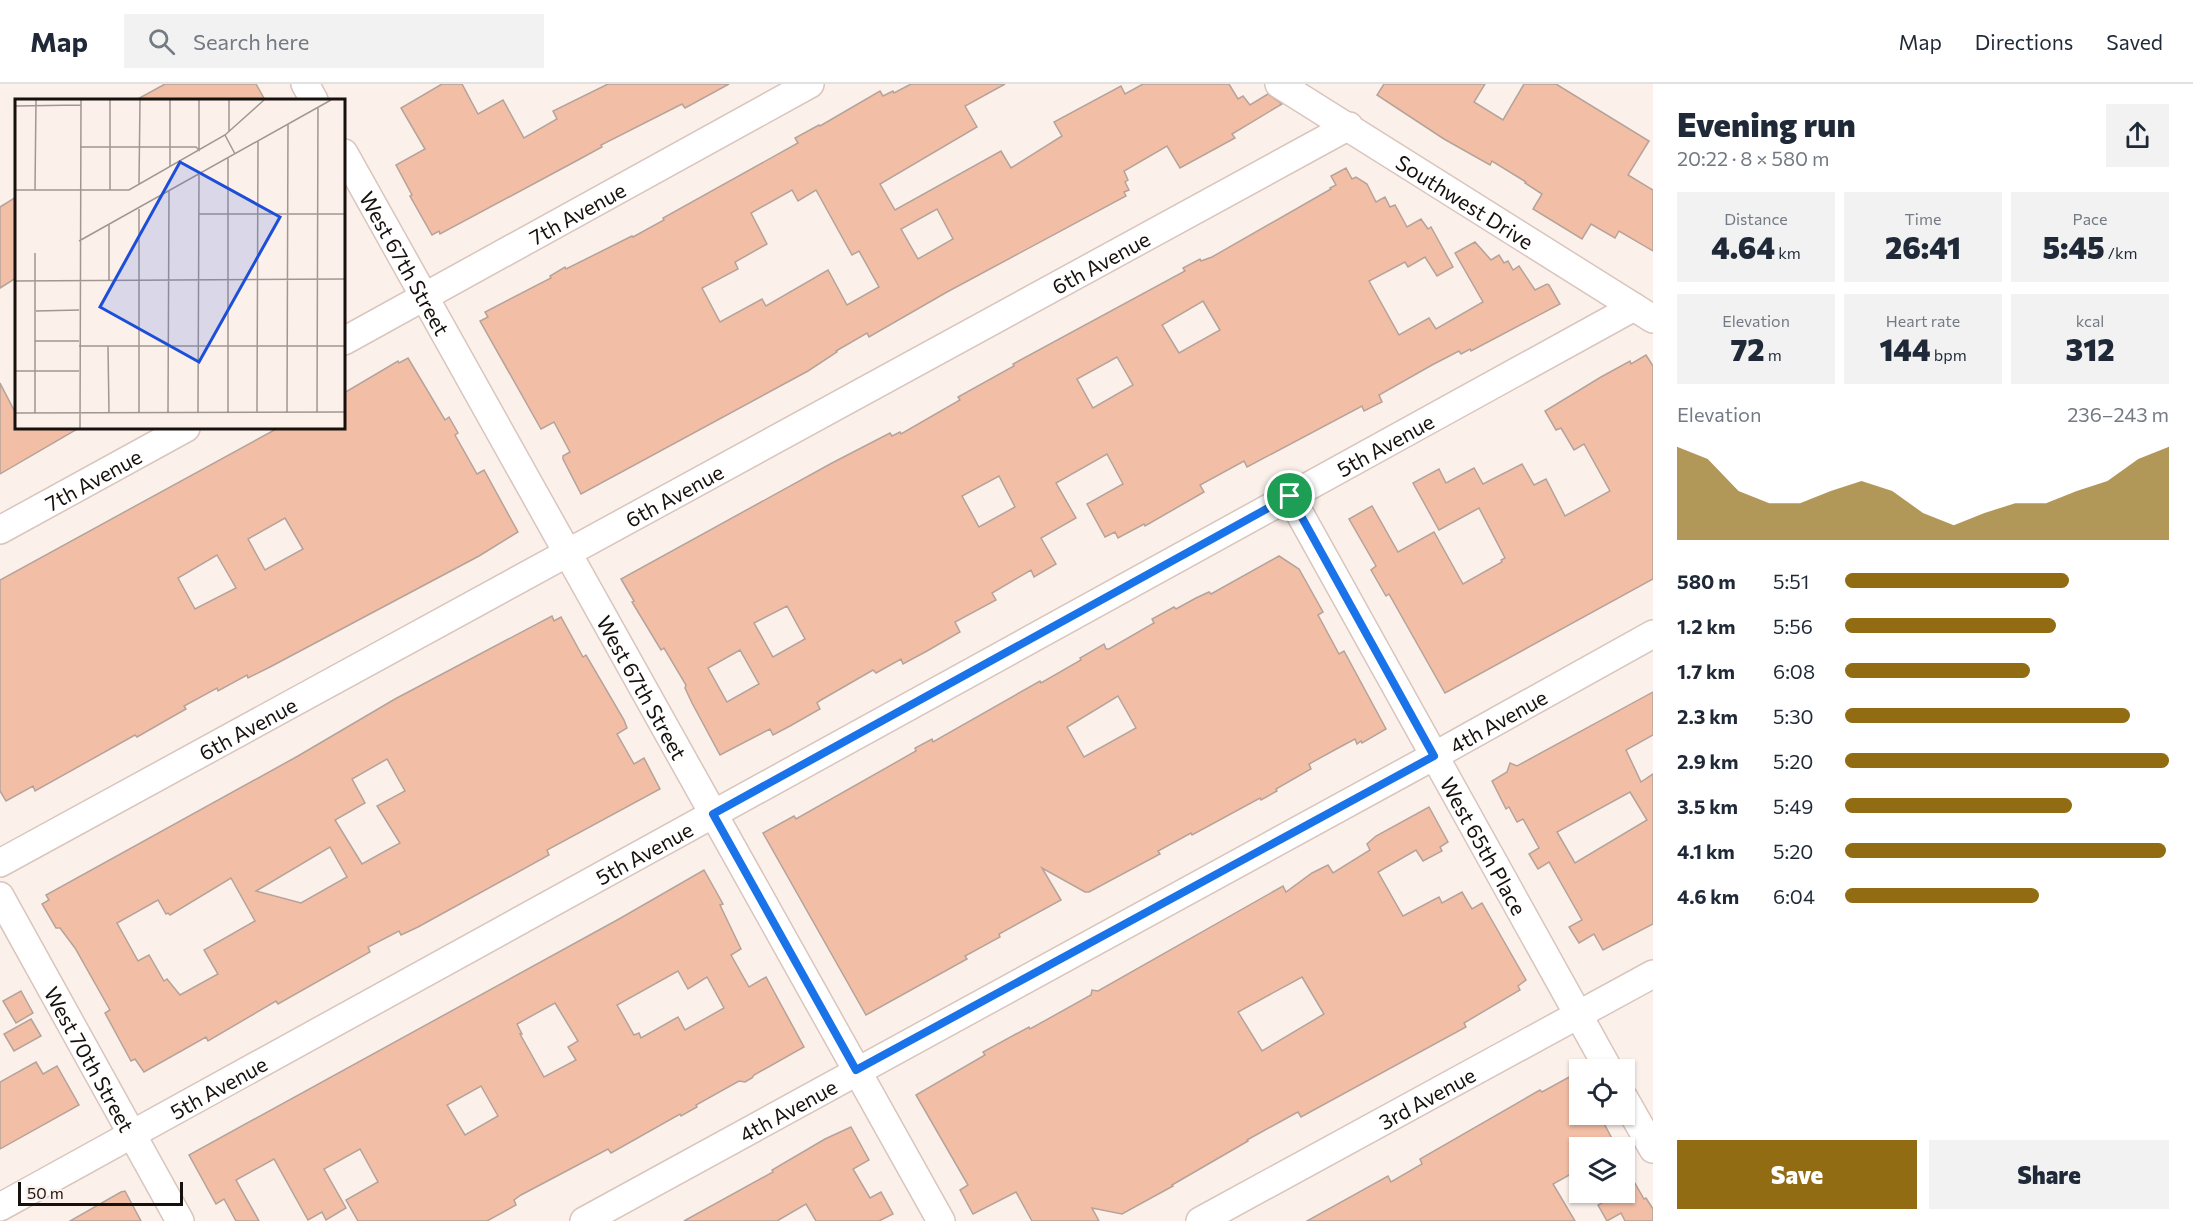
<!DOCTYPE html>
<meta charset="utf-8">
<style>
body{margin:0;font-family:Commissioner,sans-serif;background:#f2f2f3;color:#1f2937;height:100vh;display:flex;flex-direction:column;font-size:22px;white-space:nowrap}
*{box-sizing:border-box;margin:0}
p{font-size:20px;color:#747a83}
.icon{flex:none;width:33px;height:33px;fill:none;stroke:currentColor;stroke-width:2;stroke-linecap:round;stroke-linejoin:round}
.map{position:relative;flex:1;overflow:hidden}
.sheet{display:flex;flex-direction:column;background:#fff;width:540px}
.sheet>*{flex:none}
.tools{position:absolute;left:1569px;top:975px;display:grid;gap:12px}
.tools a{display:grid;place-items:center;width:66px;height:66px;border-radius:0px;background:#fff;box-shadow:0 2px 4px #0004;font-size:30px}
.scale{position:absolute;left:18px;bottom:15px;width:165px;box-sizing:border-box;padding-left:6px;border:3px solid #17110e;border-top:0;font-size:16px;line-height:21px;white-space:nowrap;color:#17110e;-webkit-text-stroke:4px #fcf0eb;paint-order:stroke}
.pin{position:absolute;display:grid;place-items:center;width:51px;height:51px;color:#fff;margin:-26px;border:3px solid #fff;border-radius:50%;box-shadow:0 2px 6px #0007}
.round{display:grid;place-items:center;flex:none;width:63px;height:63px;border-radius:0px;background:#f2f2f3}
.overview{display:flex;align-items:center;justify-content:space-between;height:102px;padding:0 24px}
h1{font-size:33px;font-weight:800;line-height:45px}
.stats{display:grid;grid-template-columns:repeat(3,1fr);gap:9px;height:102px;padding:6px 24px}
.stats div{display:grid;align-content:center;border-radius:0px;background:#f2f2f3;text-align:center}
.stats b{font-size:30px;font-weight:800}
.stats small{font-size:16px;font-weight:400}
.stats p{font-size:16px}
.chart{height:168px;padding:12px 24px}
.chart p{display:flex;justify-content:space-between}
.chart svg{width:100%;height:108px;margin-top:6px;fill:#916c12;opacity:.7}
.primary-button{display:flex;gap:12px;margin-top:auto;padding:12px 24px}
.primary-button a{flex:1;height:69px;border-radius:0px;background:#916c12;color:#fff;font-size:24px;font-weight:800;line-height:69px;text-align:center}
.primary-button a+a{background:#f2f2f3;color:#1f2937}
ul{padding:0 24px;list-style:none;font-size:20px}
li{display:grid;grid-template-columns:96px 72px 1fr;align-items:center;height:45px}
li i{height:15px;border-radius:8px;background:#916c12}
header{display:flex;align-items:center;gap:36px;box-sizing:border-box;height:84px;padding:0 30px;background:#fff;border-bottom:2px solid #e0e1e3}
header strong{font-size:28px}
nav{display:flex;gap:33px;margin-inline-start:auto;font-size:21px}
.search{width:420px;height:54px;background:#f2f2f3;display:flex;align-items:center;gap:15px;box-sizing:border-box;padding:0 21px;border-radius:0px;color:#747a83;font-size:22px}
main{display:flex;flex:1;min-height:0}
.map>svg:first-child{display:block}
.building{fill:#f3bea6;stroke:#b5a39a;stroke-width:1.5;fill-rule:evenodd}
.lines{fill:none;stroke-linecap:round;stroke-linejoin:round}
.minor-casing{stroke:#d9c5bd;stroke-width:30}
.minor{stroke:#fff;stroke-width:27}
.route-casing{stroke:#fff;stroke-width:12}
.route{stroke:#1a73e8;stroke-width:8}
.labels{text-anchor:middle;dominant-baseline:central;stroke-width:4.5;stroke-linejoin:round;paint-order:stroke}
.street-label{font-size:21px;fill:#17110e;stroke:#fcf0eb}
.inset-road{fill:none;stroke:#a09793;stroke-width:1.5}
.view{fill:#1d4ed8;fill-opacity:0.15;stroke:#1d4ed8;stroke-width:3}
.inset-edge{fill:none;stroke:#17110e;stroke-width:3}
</style>
<header>
<strong>Map</strong>
<div class="search"><svg class="icon" aria-label="search" viewBox="0 0 24 24"><circle cx="10" cy="10" r="6"/><path d="M15 15l6 6"/></svg>Search here</div>
<nav><a>Map</a><a>Directions</a><a>Saved</a></nav>
</header>
<main>
<div class="map">
<svg width="1653" height="1137" viewBox="0 0 1653 1137">
<rect width="100%" height="100%" fill="#fcf0eb"/>
<!-- building -->
<g class="building">
<path d="M165,0H256L265,16H136Z"/>
<path d="M442,0H462L478,30L503,16L524,54L557,35L553,27L608,0H729L685,24L682,20L601,61L602,63L578,76L440,150L439,147L432,151L410,112L412,111L396,81L425,65L401,24Z"/>
<path d="M911,0H1005L965,22L977,43L880,100L895,126L1001,67L1011,84L1062,52L1054,38L1121,2L1125,10L1143,0H1229L1238,15L1243,12L1250,21L1268,10L1282,20L1232,50L1235,54L1180,84L1167,62L1124,87L1128,96L1125,98L1129,106L1124,108L1126,112L947,208L869,253L867,249L836,267L837,268L808,287L581,410L563,375V372L570,368L554,338L541,345L480,237L488,233L485,228L551,194L550,192L565,183L566,185L632,152L633,153L664,136L663,134L798,59L795,54L819,41L820,42L880,7L883,12L893,7L894,9ZM792,106L798,117L816,106L852,171L859,167L879,203L847,221L828,186L766,222L762,215L720,238L702,204L738,185L735,178L767,160L751,129ZM937,125L953,155L918,175L901,145Z"/>
<path d="M1384,0H1485L1474,18L1503,36L1524,0H1556L1649,57L1628,91L1653,106V167L1619,147L1615,154L1591,140L1582,155L1533,125L1542,110L1525,99L1526,98L1492,77L1490,81L1444,55L1377,11Z"/>
<path d="M1346,84L1352,95L1356,93L1367,100L1376,118L1385,113L1390,123L1395,121L1407,143L1421,135L1428,145L1431,143L1453,183L1437,192L1425,173L1408,183L1405,178L1369,197L1399,251L1429,234L1436,245L1483,218L1455,169L1475,158L1491,176L1499,171L1504,179L1508,177L1513,186L1519,182L1535,206L1547,200L1549,201L1560,220L1471,267L1470,265L1461,270L1459,267L1432,281L1379,311L1382,318L1364,327L1362,322L1247,383L1244,377L1200,401L1204,408L1197,412L1145,442L1144,440L1118,454L1115,448L1105,453L1087,420L1123,400L1107,370L1056,399L1076,434L1041,454L1056,480L1034,493L1031,486L992,509L996,516L955,538L960,548L927,567L903,580L901,575L876,589L873,586L821,616L817,619L820,625L790,642L773,651L770,645L720,671L692,619L685,604L686,601L664,564L661,566L632,518L634,517L621,495L832,379L890,349L892,352L900,348L901,350L960,316L958,313L1014,282L1013,280L1185,187L1183,184L1200,175L1201,177L1212,173L1331,105L1330,104L1336,101L1331,92ZM1203,217L1220,246L1179,269L1162,241ZM1117,273L1133,301L1093,324L1077,295ZM999,392L1015,423L979,443L962,412ZM787,522L805,555L773,573L754,539ZM740,566L759,600L727,618L708,584Z"/>
<path d="M16,113V194L0,204V123Z"/>
<path d="M1646,271L1653,282V495L1445,609L1389,510L1386,512L1371,486L1376,482L1349,435L1372,422L1398,468L1434,448L1463,500L1502,478L1501,476L1505,474L1479,424L1439,446L1413,399L1439,385L1446,399L1474,384L1483,400L1522,380L1534,401L1546,395L1565,432L1610,407L1584,360L1574,366L1561,344L1556,346L1545,327L1601,293L1630,277L1631,280Z"/>
<path d="M408,274L445,336L449,333L458,349L455,351L477,390L484,386L518,448L479,472L270,583L248,594L247,591L218,607L217,604L184,622L186,625L137,653L135,651L35,707L33,702L6,717L0,707V496L278,344H344V309L398,277L399,279ZM285,434L303,465L265,486L248,455ZM217,471L236,504L195,525L178,494Z"/>
<path d="M0,299L16,330V344H79L0,390Z"/>
<path d="M1279,472L1299,485L1323,528L1318,531L1339,570L1344,567L1386,645L1362,659L1361,657L1357,660L1355,655L1340,663L1309,680L1311,685L1276,705L1277,707L1261,716L1260,714L1192,751L1191,749L1158,767L1160,770L1089,808H1085L1042,784L1061,816L999,850L1000,853L965,872L967,875L866,931L763,749L794,732L796,735L916,667L915,664L932,655L933,658L1040,597L1041,599L1081,576L1080,574L1104,560L1106,565H1109L1154,539L1152,535L1174,523L1176,525L1196,514L1209,508L1211,510ZM1118,612L1136,644L1084,673L1067,643Z"/>
<path d="M552,532L554,537L561,533L583,573L586,571L624,636L627,644L617,650L634,680L644,674L660,705L547,766L549,771L418,843L401,851L399,847L368,863L370,868L278,920L276,917L208,957L206,953L144,988L135,975L131,977L105,929L110,926L75,864L60,844H56L42,820L49,816L46,811L298,672L395,615ZM387,675L405,707L377,722L400,759L362,780L335,736L365,719L352,695ZM330,763L347,793L301,819L256,807ZM231,794L255,837L204,866L218,890L180,911L167,895L164,897L149,871L138,877L117,839L158,816L166,830L168,829L170,831Z"/>
<path d="M1653,608V651L1626,666L1641,698L1653,690V840L1603,866L1594,850L1579,859L1569,843L1582,836L1549,778L1538,785L1529,770L1539,764L1523,735L1517,738L1509,723L1506,725L1492,697L1507,688L1510,679L1517,682ZM1630,708L1647,736L1575,779L1557,748Z"/>
<path d="M1429,723L1448,758L1440,763L1442,767L1423,777L1416,766L1378,788L1403,832L1439,813L1442,819L1462,808L1472,825L1482,819L1526,896L1518,902L1520,906L1464,939L1466,943L1301,1033L1298,1028L1296,1029L1247,1056L1248,1057L1172,1101L1173,1102L1122,1130L1092,1124L1099,1137H1032L1016,1108L973,1130L960,1106L968,1101L916,1011L985,971L983,968L1029,943L1030,945L1091,911L1092,906L1098,907L1283,802L1286,808L1312,789L1328,781L1333,789L1370,766L1367,760L1376,752ZM1302,893L1324,930L1262,967L1238,928Z"/>
<path d="M704,786L723,820L720,821L741,865L731,871L749,903L766,893L804,963L754,991L752,994L745,998L739,997L696,1021L697,1023L681,1032L680,1030L611,1069L608,1065L521,1111L514,1116L516,1121L487,1137H358L346,1116L378,1098L360,1065L324,1085L346,1124L326,1136L322,1128L308,1136L274,1075L236,1096L259,1137H236L224,1115L216,1120L189,1071L619,835ZM678,887L688,905L707,893L724,924L685,946L678,933L641,954L639,949L634,951L617,921ZM555,919L578,957L568,963L576,976L544,993L520,950H522L517,940ZM481,1002L498,1032L465,1051L447,1021Z"/>
<path d="M21,907L33,929L16,939L3,917Z"/>
<path d="M31,935L41,952L14,967L4,950Z"/>
<path d="M36,978L43,990L57,982L79,1021L0,1065V998Z"/>
<path d="M1571,992L1580,1007V1030H1599L1617,1064H1580V1085L1553,1100L1575,1137H1307L1388,1092L1391,1098L1422,1080L1420,1075L1540,1006L1542,1008Z"/>
<path d="M851,1043L869,1076L853,1085L870,1114L881,1108L893,1130L879,1137H816L806,1120L777,1137H684L773,1088L772,1086L825,1055Z"/>
<path d="M1624,1080L1644,1115L1646,1114L1653,1125V1137H1625L1621,1129L1607,1137L1598,1121L1610,1115L1606,1108H1624Z"/>
<path d="M125,1107L141,1137H70L121,1108Z"/>
</g>
<g class="lines">
<!-- minor casing -->
<g class="minor-casing">
<g id="minor">
<path d="M305,0L314,16"/>
<path id="s1" d="M1279,0L1653,235"/>
<path id="s2" d="M344,69L941,1137"/>
<path id="s3" d="M344,257L810,0"/>
<path id="s4" d="M1290,412L1609,986"/>
<path id="s5" d="M0,446L186,344"/>
<path id="s6" d="M0,779L1349,42"/>
<path id="s7" d="M0,812L180,1137"/>
<path d="M1624,1014L1653,1065"/>
<path id="s8" d="M0,1123L1634,223"/>
<path id="s9" d="M584,1137L1434,672L1653,550"/>
<path id="s10" d="M1200,1137L1653,890"/>
</g>
</g>
<!-- minor -->
<use href="#minor" class="minor"/>
</g>
<g class="lines">
<!-- route casing -->
<g class="route-casing">
<path id="route" d="M1290,412L1434,672L856,986L713,730Z"/>
</g>
<!-- route -->
<use href="#route" class="route"/>
</g>
<g class="labels">
<!-- street labels -->
<g class="street-label">
<text stroke="none"><textPath href="#s1" startOffset="220">Southwest Drive</textPath></text>
<text stroke="none"><textPath href="#s3" startOffset="266">7th Avenue</textPath></text>
<text stroke="none"><textPath href="#s6" startOffset="1254">6th Avenue</textPath></text>
<text stroke="none"><textPath href="#s2" startOffset="126">West 67th Street</textPath></text>
<text stroke="none"><textPath href="#s8" startOffset="1581">5th Avenue</textPath></text>
<text stroke="none"><textPath href="#s5" startOffset="106">7th Avenue</textPath></text>
<text stroke="none"><textPath href="#s6" startOffset="768">6th Avenue</textPath></text>
<text stroke="none"><textPath href="#s2" startOffset="612">West 67th Street</textPath></text>
<text stroke="none"><textPath href="#s9" startOffset="1042">4th Avenue</textPath></text>
<text stroke="none"><textPath href="#s6" startOffset="282">6th Avenue</textPath></text>
<text stroke="none"><textPath href="#s4" startOffset="400">West 65th Place</textPath></text>
<text stroke="none"><textPath href="#s8" startOffset="735">5th Avenue</textPath></text>
<text stroke="none"><textPath href="#s7" startOffset="186">West 70th Street</textPath></text>
<text stroke="none"><textPath href="#s8" startOffset="249">5th Avenue</textPath></text>
<text stroke="none"><textPath href="#s10" startOffset="258">3rd Avenue</textPath></text>
<text stroke="none"><textPath href="#s9" startOffset="232">4th Avenue</textPath></text>
</g>
</g>
<!-- overview -->
<g transform="translate(15 15)">
<rect width="330" height="330" fill="#fcf0eb"/>
<path class="inset-road" d="M0,7L66,6M214,33V1M210,36L220,55M65,48H181L184,51V1M155,68V1M124,85L125,1M0,91H114L210,36L249,1M20,91L21,1M95,91V1M184,115H330M64,142L316,1M20,154V314M94,181V126M0,182L330,180M21,212L64,211M20,242H64M64,247H330M93,247L94,314M0,272H64M124,313V110M153,313L154,92M183,313L184,76M213,313V59M242,313L243,42M272,313L273,25M302,313L303,8M0,314L330,313M65,329L66,1"/>
<path class="view" d="M165,63L265,118L184,263L85,208Z"/>
<rect width="330" height="330" class="inset-edge"/>
</g>
</svg>
<div class="tools">
<a><svg class="icon" aria-label="locate" viewBox="0 0 24 24"><circle cx="12" cy="12" r="6"/><path d="M12 2v4M12 18v4M2 12h4M18 12h4"/></svg></a>
<a><svg class="icon" aria-label="layers" viewBox="0 0 24 24"><path d="M12 4l9 5-9 5-9-5zM3 14l9 5 9-5"/></svg></a>
</div>
<div class="scale">50 m</div>
<div class="pin" style="left:1290px;top:412px;background:#1e9e55"><svg class="icon" aria-label="arrive" viewBox="0 0 24 24"><path d="M6 21V4h12l-3 4 3 4H6"/></svg></div>
</div>
<section class="sheet">
<div class="overview"><div><h1>Evening run</h1><p>20:22 · 8 × 580 m</p></div><a class="round"><svg class="icon" aria-label="share" viewBox="0 0 24 24"><path d="M12 15V3M7 8l5-5 5 5M5 13v7h14v-7"/></svg></a></div>
<div class="stats">
<div><p>Distance</p><b>4.64<small> km</small></b></div>
<div><p>Time</p><b>26:41</b></div>
<div><p>Pace</p><b>5:45<small> /km</small></b></div>
</div>
<div class="stats">
<div><p>Elevation</p><b>72<small> m</small></b></div>
<div><p>Heart rate</p><b>144<small> bpm</small></b></div>
<div><p>kcal</p><b>312</b></div>
</div>
<div class="chart"><p><span>Elevation</span>236–243 m</p>
<svg viewBox="0 0 160 44" preserveAspectRatio="none"><path d="M0 44V6L10 11L20 24L30 29L40 29L50 24L60 20L70 24L80 33L90 38L100 33L110 29L120 29L130 24L140 20L150 11L160 6V44z"/></svg>
</div>
<ul>
<li><b>580 m</b>5:51<i style="width:69%"></i></li>
<li><b>1.2 km</b>5:56<i style="width:65%"></i></li>
<li><b>1.7 km</b>6:08<i style="width:57%"></i></li>
<li><b>2.3 km</b>5:30<i style="width:88%"></i></li>
<li><b>2.9 km</b>5:20<i style="width:100%"></i></li>
<li><b>3.5 km</b>5:49<i style="width:70%"></i></li>
<li><b>4.1 km</b>5:20<i style="width:99%"></i></li>
<li><b>4.6 km</b>6:04<i style="width:60%"></i></li>
</ul>
<div class="primary-button"><a>Save</a><a>Share</a></div>
</section>
</main>
